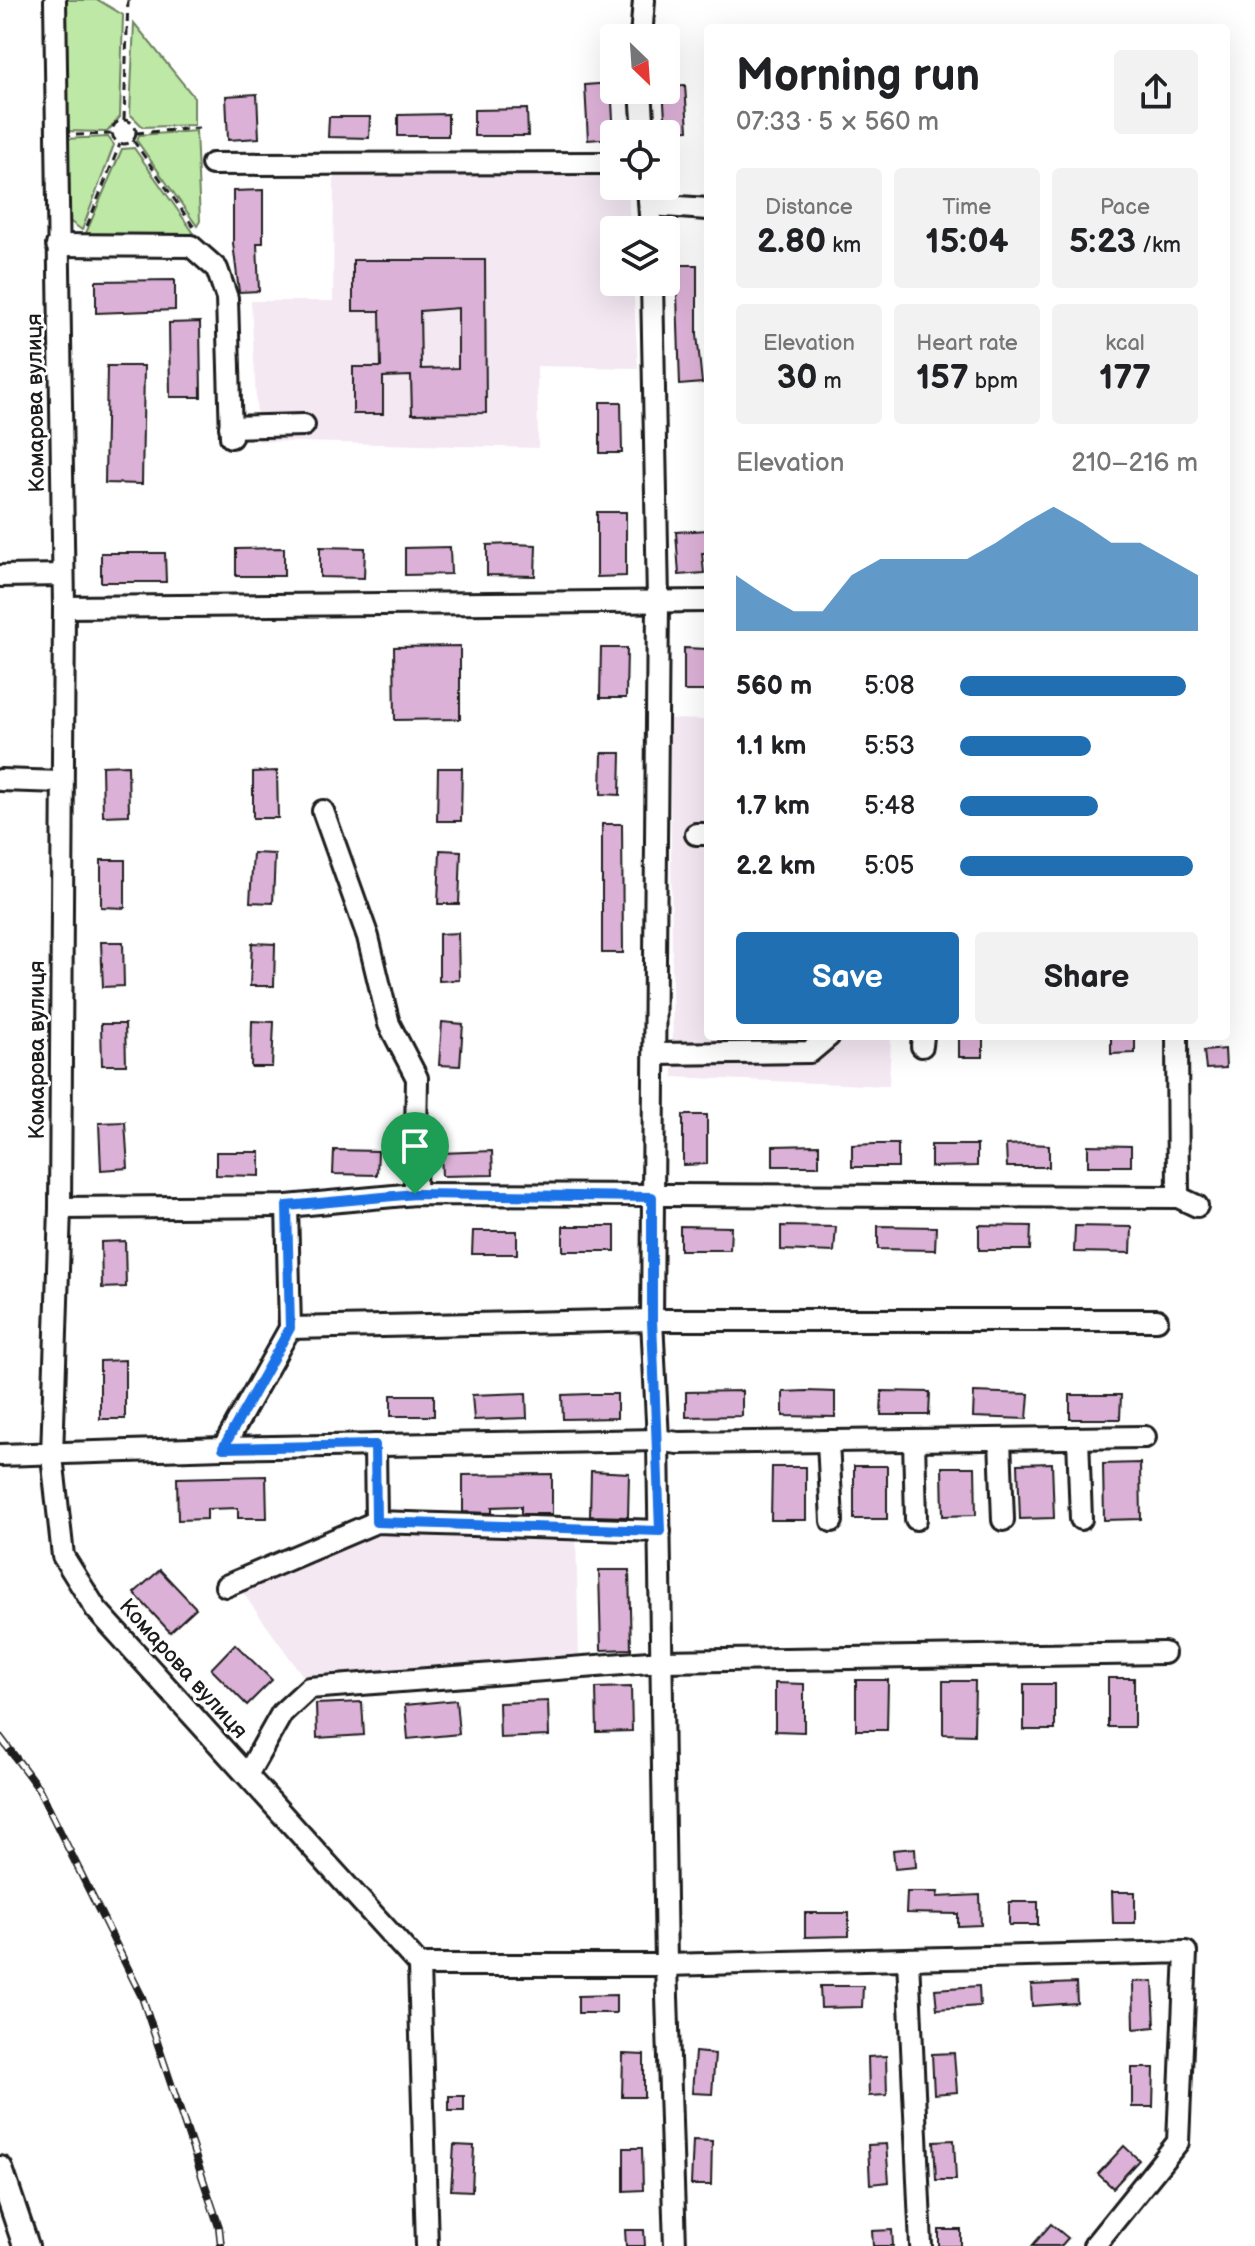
<!DOCTYPE html>
<meta charset="utf-8">
<style>
body{margin:0;font-family:"Balsamiq Sans",sans-serif;background:#f2f2f2;color:#202124;height:100vh;display:flex;flex-direction:column;font-size:30px;white-space:nowrap}
*{box-sizing:border-box;margin:0}
p{font-size:26px;color:#757577}
.icon{flex:none;width:44px;height:44px;fill:none;stroke:currentColor;stroke-width:2;stroke-linecap:round;stroke-linejoin:round}
.map{position:relative;flex:1;overflow:hidden}
.drawer{position:absolute;left:704px;top:24px;width:526px;height:1016px;display:flex;flex-direction:column;background:#fff;border-radius:8px;box-shadow:0 8px 32px #0002}
.drawer>*{flex:none}
.needle{width:52px;rotate:155deg}
.controls{position:absolute;left:600px;top:24px;display:grid;gap:16px}
.controls a{display:grid;place-items:center;width:80px;height:80px;border-radius:8px;background:#fff;box-shadow:0 8px 32px #0002;font-size:40px}
.pin{position:absolute;display:grid;place-items:center;width:68px;height:68px;color:#fff;margin:-82px -34px;border-radius:50% 50% 50% 0;rotate:-45deg;box-shadow:0 0 8px #0007}
.pin .icon{rotate:45deg}
.round{display:grid;place-items:center;flex:none;width:84px;height:84px;border-radius:8px;background:#f2f2f2}
.head{display:flex;align-items:center;justify-content:space-between;height:136px;padding:0 32px}
h1{font-size:44px;font-weight:700;line-height:60px}
.stats{display:grid;grid-template-columns:repeat(3,1fr);gap:12px;height:136px;padding:8px 32px}
.stats div{display:grid;align-content:center;border-radius:8px;background:#f2f2f2;text-align:center}
.stats b{font-size:34px;font-weight:700}
.stats small{font-size:22px;font-weight:400}
.stats p{font-size:22px}
.chart{height:224px;padding:16px 32px}
.chart p{display:flex;justify-content:space-between}
.chart svg{width:100%;height:144px;margin-top:8px;fill:#1f6fb2;opacity:.7}
.button{display:flex;gap:16px;margin-top:auto;padding:16px 32px}
.button a{flex:1;height:92px;border-radius:8px;background:#1f6fb2;color:#fff;font-size:32px;font-weight:700;line-height:92px;text-align:center}
.button a+a{background:#f2f2f2;color:#202124}
ul{padding:0 32px;list-style:none;font-size:26px}
li{display:grid;grid-template-columns:128px 96px 1fr;align-items:center;height:60px}
li i{height:20px;border-radius:10px;background:#1f6fb2}
.map>svg:first-child{display:block}
.built{fill:#f4e8f3}
.green{fill:#bee8a5;stroke:#6d8260;stroke-width:2}
.building{fill:#dcb1d7;stroke:#1c1c1c;stroke-width:2;fill-rule:evenodd}
.lines{fill:none;stroke-linecap:round;stroke-linejoin:round}
.minor-casing{stroke:#1c1c1c;stroke-width:26}
.major-casing{stroke:#1c1c1c;stroke-width:30}
.path{stroke:#1c1c1c;stroke-width:3;stroke-dasharray:8 6;stroke-linecap:butt}
.minor{stroke:#fff;stroke-width:20}
.major{stroke:#fff;stroke-width:24}
.rail-casing{stroke:#1c1c1c;stroke-width:8}
.rail{stroke:#fff;stroke-width:5;stroke-dasharray:15;stroke-linecap:butt}
.route-casing{stroke:#fff;stroke-width:16}
.route{stroke:#1a73e8;stroke-width:10}
.labels{text-anchor:middle;dominant-baseline:central;stroke-width:6;stroke-linejoin:round;paint-order:stroke}
.street-label{font-size:22px;fill:#1c1c1c;stroke:#fff}
</style>
<div class="map">
<svg width="1255" height="2246" viewBox="0 0 1255 2246">
<rect width="100%" height="100%" fill="#fff"/>
<filter id="ink" filterUnits="userSpaceOnUse"><feTurbulence type="fractalNoise" baseFrequency=".0125" numOctaves="2"/><feDisplacementMap in="SourceGraphic" scale="16" xChannelSelector="R" yChannelSelector="G"/><feConvolveMatrix kernelMatrix="1 2 1 2 8 2 1 2 1" color-interpolation-filters="sRGB"/></filter>
<g filter="url(#ink)">
<!-- built -->
<g class="built">
<path d="M334,175L614,176V186H628L630,230H614V282H633L638,368L537,366L538,448L258,441L251,301H333Z"/>
<path d="M670,719L708,720V1036H891L889,1086L673,1077Z"/>
<path d="M378,1534L576,1539L579,1656L305,1679L243,1593Z"/>
</g>
<!-- green -->
<g class="green">
<path d="M63,0H98L123,15L120,117L107,132L62,131Z"/>
<path d="M134,23L194,97V125L143,127L130,114Z"/>
<path d="M196,131L200,221L197,226L137,141L139,135Z"/>
<path d="M108,137L114,145L82,230L65,218L63,139Z"/>
<path d="M134,148L193,232L190,237H92L86,233L122,149Z"/>
</g>
<!-- building -->
<g class="building">
<path d="M611,83L614,138L588,140L585,85Z"/>
<path d="M685,85L688,130L666,131L663,90L666,86Z"/>
<path d="M257,94L259,138L228,140L226,96Z"/>
<path d="M527,109L528,136H474V110Z"/>
<path d="M448,114V136H398V115Z"/>
<path d="M329,117H370L369,138L328,137Z"/>
<path d="M263,190V243H257L259,291L239,292L233,243V191Z"/>
<path d="M353,260H485L486,413L412,414L411,376L383,377V414H353V367H381L380,311H353ZM458,308V368L421,369L420,311Z"/>
<path d="M676,265H697V334L702,383L680,385Z"/>
<path d="M175,280V310L96,313V281Z"/>
<path d="M200,322L201,397H170L169,323Z"/>
<path d="M107,366H144L142,484L105,483Z"/>
<path d="M600,402H621L622,453H600Z"/>
<path d="M597,512H626V576L597,577Z"/>
<path d="M708,530V553H702L704,573L679,575L676,532Z"/>
<path d="M513,544L536,545L535,576L487,575V545Z"/>
<path d="M320,547L365,548L364,578L320,577Z"/>
<path d="M450,547L451,574L405,575V548Z"/>
<path d="M284,548V576H236V549Z"/>
<path d="M101,553H165L166,582H101Z"/>
<path d="M460,646V719L395,720L394,647Z"/>
<path d="M601,648H627L626,698H600Z"/>
<path d="M684,648L707,649V691H684Z"/>
<path d="M602,753H621L620,795L601,794Z"/>
<path d="M128,765L129,815L103,816L102,766Z"/>
<path d="M438,768H462L461,821H437Z"/>
<path d="M277,771L278,818H253V772Z"/>
<path d="M602,824H622L623,953H602Z"/>
<path d="M440,850L461,851L459,904H438Z"/>
<path d="M253,853L275,854L273,903L250,902Z"/>
<path d="M101,860H125V908L101,907Z"/>
<path d="M458,933L459,980L439,981V934Z"/>
<path d="M101,942H123L124,986L103,987Z"/>
<path d="M252,943L275,944L274,986H250Z"/>
<path d="M252,1021L274,1022L272,1067H251Z"/>
<path d="M442,1022L463,1024L460,1066L439,1065Z"/>
<path d="M101,1024H125L126,1065H102Z"/>
<rect x="959" y="1036" width="24" height="21"/>
<path d="M1111,1036H1135V1053L1111,1054Z"/>
<path d="M1225,1049L1226,1068L1206,1069L1204,1051Z"/>
<path d="M683,1115H707V1164L683,1165Z"/>
<path d="M125,1122L128,1168L101,1170L99,1123Z"/>
<path d="M875,1144H898V1167H852V1145Z"/>
<path d="M1027,1144L1049,1145V1167H1007L1006,1145Z"/>
<path d="M819,1145V1166H773V1146Z"/>
<path d="M931,1145H977V1166L931,1167Z"/>
<path d="M1088,1145L1131,1146V1166H1088Z"/>
<path d="M334,1150L378,1151L377,1175L333,1174Z"/>
<path d="M492,1151L493,1175L442,1176L441,1153Z"/>
<path d="M216,1152H260V1176L216,1175Z"/>
<path d="M979,1225L1031,1226L1030,1250H979Z"/>
<rect x="563" y="1226" width="52" height="25"/>
<path d="M680,1226L731,1227L730,1250H680Z"/>
<path d="M781,1226L836,1227L834,1252L781,1250Z"/>
<path d="M878,1226L936,1227L935,1250L878,1249Z"/>
<path d="M1075,1226L1132,1227L1131,1253L1074,1252Z"/>
<path d="M473,1231H517V1254H472Z"/>
<path d="M125,1241L126,1287L102,1288L101,1242Z"/>
<path d="M125,1360V1419H100V1361Z"/>
<path d="M742,1391V1416L686,1417V1392Z"/>
<path d="M806,1391L835,1392V1417L783,1416V1392Z"/>
<path d="M882,1391L930,1392L929,1415H881Z"/>
<path d="M974,1392L1029,1394L1027,1419L973,1417Z"/>
<path d="M526,1393L527,1418L474,1420L472,1395Z"/>
<path d="M590,1394H617V1418L563,1419L562,1395Z"/>
<rect x="391" y="1395" width="43" height="21"/>
<path d="M1070,1395H1121L1120,1419H1070Z"/>
<path d="M1052,1463L1054,1518L1020,1519L1018,1464Z"/>
<path d="M1140,1463L1141,1519L1104,1520L1103,1464Z"/>
<rect x="854" y="1466" width="33" height="53"/>
<path d="M772,1467H806V1520H771Z"/>
<path d="M942,1467H975L976,1515L943,1516Z"/>
<path d="M591,1471L629,1473L628,1517L590,1516Z"/>
<path d="M552,1474V1514H521V1506L492,1507V1513L463,1512V1475Z"/>
<path d="M266,1476L267,1518H238V1508L207,1509V1519L178,1520L177,1478Z"/>
<path d="M160,1570L196,1608L170,1632L134,1593Z"/>
<path d="M599,1570H629L631,1649L601,1650Z"/>
<path d="M235,1644L272,1680L247,1705L211,1669Z"/>
<rect x="1108" y="1678" width="26" height="49"/>
<path d="M856,1680H888L887,1730H856Z"/>
<path d="M943,1681H975L974,1735L943,1734Z"/>
<path d="M775,1683L804,1684V1732L775,1731Z"/>
<rect x="1024" y="1684" width="31" height="46"/>
<path d="M631,1687L632,1731L597,1732L596,1688Z"/>
<path d="M456,1700L459,1734L408,1739L405,1705Z"/>
<path d="M548,1701L549,1736L500,1738L499,1703Z"/>
<path d="M362,1702L364,1735L317,1738L316,1704Z"/>
<path d="M915,1848L916,1867L895,1869L893,1850Z"/>
<path d="M907,1892H938L937,1897L980,1895L981,1925L958,1926V1914L906,1913Z"/>
<path d="M1112,1892H1135V1923H1113Z"/>
<rect x="1009" y="1902" width="29" height="23"/>
<path d="M805,1913H849V1936L805,1937Z"/>
<path d="M1153,1981L1155,2027L1134,2029L1133,1982Z"/>
<path d="M1076,1983L1077,2003L1032,2006L1031,1985Z"/>
<path d="M820,1986H863L862,2007L821,2008Z"/>
<path d="M979,1986L980,2006L937,2009L935,1989Z"/>
<path d="M616,1995V2013H578V1996Z"/>
<path d="M695,2052L715,2054L712,2094L692,2093Z"/>
<path d="M954,2053L957,2092L934,2094L932,2054Z"/>
<path d="M623,2054L644,2055V2097H622Z"/>
<path d="M886,2056L887,2095L869,2096L868,2057Z"/>
<path d="M1132,2068H1154L1153,2107H1132Z"/>
<rect x="449" y="2096" width="15" height="15"/>
<path d="M693,2140L712,2141L711,2185H691Z"/>
<path d="M954,2140L956,2180H936L934,2141Z"/>
<path d="M886,2144L889,2182L870,2184L868,2145Z"/>
<path d="M454,2145L474,2146L472,2191L451,2190Z"/>
<path d="M1124,2146L1139,2160L1113,2188L1098,2174Z"/>
<path d="M624,2148H642L643,2190L624,2191Z"/>
<path d="M1051,2224L1068,2238L1061,2246H1032Z"/>
<path d="M625,2230H644L645,2246H626Z"/>
<path d="M892,2230L893,2246H873L872,2231Z"/>
<rect x="939" y="2230" width="22" height="16"/>
</g>
<g class="lines">
<!-- minor casing -->
<g class="minor-casing">
<g id="minor">
<path d="M55,0L64,607L60,1208L52,1456L63,1556L96,1609L419,1965"/>
<path d="M641,38L644,0"/>
<path d="M641,90L644,134"/>
<path d="M212,164L614,163"/>
<path d="M648,186L651,230"/>
<path d="M650,205L708,209"/>
<path d="M57,245L191,246L217,269L227,298L231,437"/>
<path d="M652,282L658,601L652,1320L658,1440L666,1965L675,2246"/>
<path d="M230,427L304,425"/>
<path d="M0,576L63,575"/>
<path d="M64,607L708,601"/>
<path d="M0,780L62,782"/>
<path d="M323,811L368,937L389,1024L417,1078L415,1194"/>
<path d="M696,834H708"/>
<path d="M1177,1036L1178,1197"/>
<path d="M922,1046L923,1036"/>
<path d="M655,1054L810,1052L829,1036"/>
<path d="M287,1206L290,1328"/>
<path d="M60,1208L287,1206L415,1194L1178,1197L1197,1206"/>
<path d="M1078,1438L1081,1519"/>
<path d="M1000,1439L1003,1520"/>
<path d="M914,1440L916,1519"/>
<path d="M828,1441L832,1521"/>
<path d="M375,1445L376,1522"/>
<path d="M223,1448L658,1440L678,1443L1145,1437"/>
<path d="M0,1455L223,1448L290,1328L652,1320H1157"/>
<path d="M226,1586L376,1522L660,1531"/>
<path d="M247,1775L282,1713L309,1688L662,1661L1164,1653"/>
<path d="M908,1959L921,2246"/>
<path d="M419,1965H666L1186,1952L1178,2142L1094,2246"/>
<path d="M419,1965L427,2246"/>
</g>
</g>
<!-- major casing -->
<g class="major-casing">
<path id="major" d="M0,2169L26,2246"/>
</g>
<!-- path -->
<g class="path">
<circle cx="124" cy="132" r="12"/>
<path d="M124,120L128,0"/>
<path d="M136,133L199,128"/>
<path d="M76,135L112,134"/>
<path d="M133,140L195,229"/>
<path d="M87,226L120,144"/>
</g>
<!-- minor -->
<use href="#minor" class="minor"/>
<!-- major -->
<use href="#major" class="major"/>
<!-- rail casing -->
<g class="rail-casing">
<path id="rail" d="M0,1737L39,1789L142,1997L219,2227L221,2246"/>
</g>
<!-- rail -->
<use href="#rail" class="rail"/>
</g>
</g>
<g class="lines" filter="url(#ink)">
<!-- route casing -->
<g class="route-casing">
<path id="route" d="M415,1194L652,1197V1320L660,1531L376,1522L375,1445L223,1448L290,1328L287,1206Z"/>
</g>
<!-- route -->
<use href="#route" class="route"/>
</g>
<g class="labels">
<!-- street labels -->
<g class="street-label">
<text transform="translate(36 403) rotate(-91)">Комарова вулиця</text>
<text transform="translate(37 1050) rotate(-90)">Комарова вулиця</text>
<text transform="translate(183 1669) rotate(48)">Комарова вулиця</text>
</g>
</g>
</svg>
<div class="controls">
<a><svg class="needle" viewBox="-14 -14 28 28"><path d="M0-13l5 13h-10z" fill="#e53935"/><path d="M0 13l5-13h-10z" fill="#757577"/></svg></a>
<a><svg class="icon" aria-label="locate" viewBox="0 0 24 24"><circle cx="12" cy="12" r="6"/><path d="M12 2v4M12 18v4M2 12h4M18 12h4"/></svg></a>
<a><svg class="icon" aria-label="layers" viewBox="0 0 24 24"><path d="M12 4l9 5-9 5-9-5zM3 14l9 5 9-5"/></svg></a>
</div>
<div class="pin" style="left:415px;top:1194px;background:#1e9e55"><svg class="icon" aria-label="arrive" viewBox="0 0 24 24"><path d="M6 21V4h12l-3 4 3 4H6"/></svg></div>
<section class="drawer">
<div class="head"><div><h1>Morning run</h1><p>07:33 · 5 × 560 m</p></div><a class="round"><svg class="icon" aria-label="share" viewBox="0 0 24 24"><path d="M12 15V3M7 8l5-5 5 5M5 13v7h14v-7"/></svg></a></div>
<div class="stats">
<div><p>Distance</p><b>2.80<small> km</small></b></div>
<div><p>Time</p><b>15:04</b></div>
<div><p>Pace</p><b>5:23<small> /km</small></b></div>
</div>
<div class="stats">
<div><p>Elevation</p><b>30<small> m</small></b></div>
<div><p>Heart rate</p><b>157<small> bpm</small></b></div>
<div><p>kcal</p><b>177</b></div>
</div>
<div class="chart"><p><span>Elevation</span>210–216 m</p>
<svg viewBox="0 0 160 44" preserveAspectRatio="none"><path d="M0 44V27L10 33L20 38L30 38L40 27L50 22L60 22L70 22L80 22L90 17L100 11L110 6L120 11L130 17L140 17L150 22L160 27V44z"/></svg>
</div>
<ul>
<li><b>560 m</b>5:08<i style="width:95%"></i></li>
<li><b>1.1 km</b>5:53<i style="width:55%"></i></li>
<li><b>1.7 km</b>5:48<i style="width:58%"></i></li>
<li><b>2.2 km</b>5:05<i style="width:98%"></i></li>
</ul>
<div class="button"><a>Save</a><a>Share</a></div>
</section>
</div>
